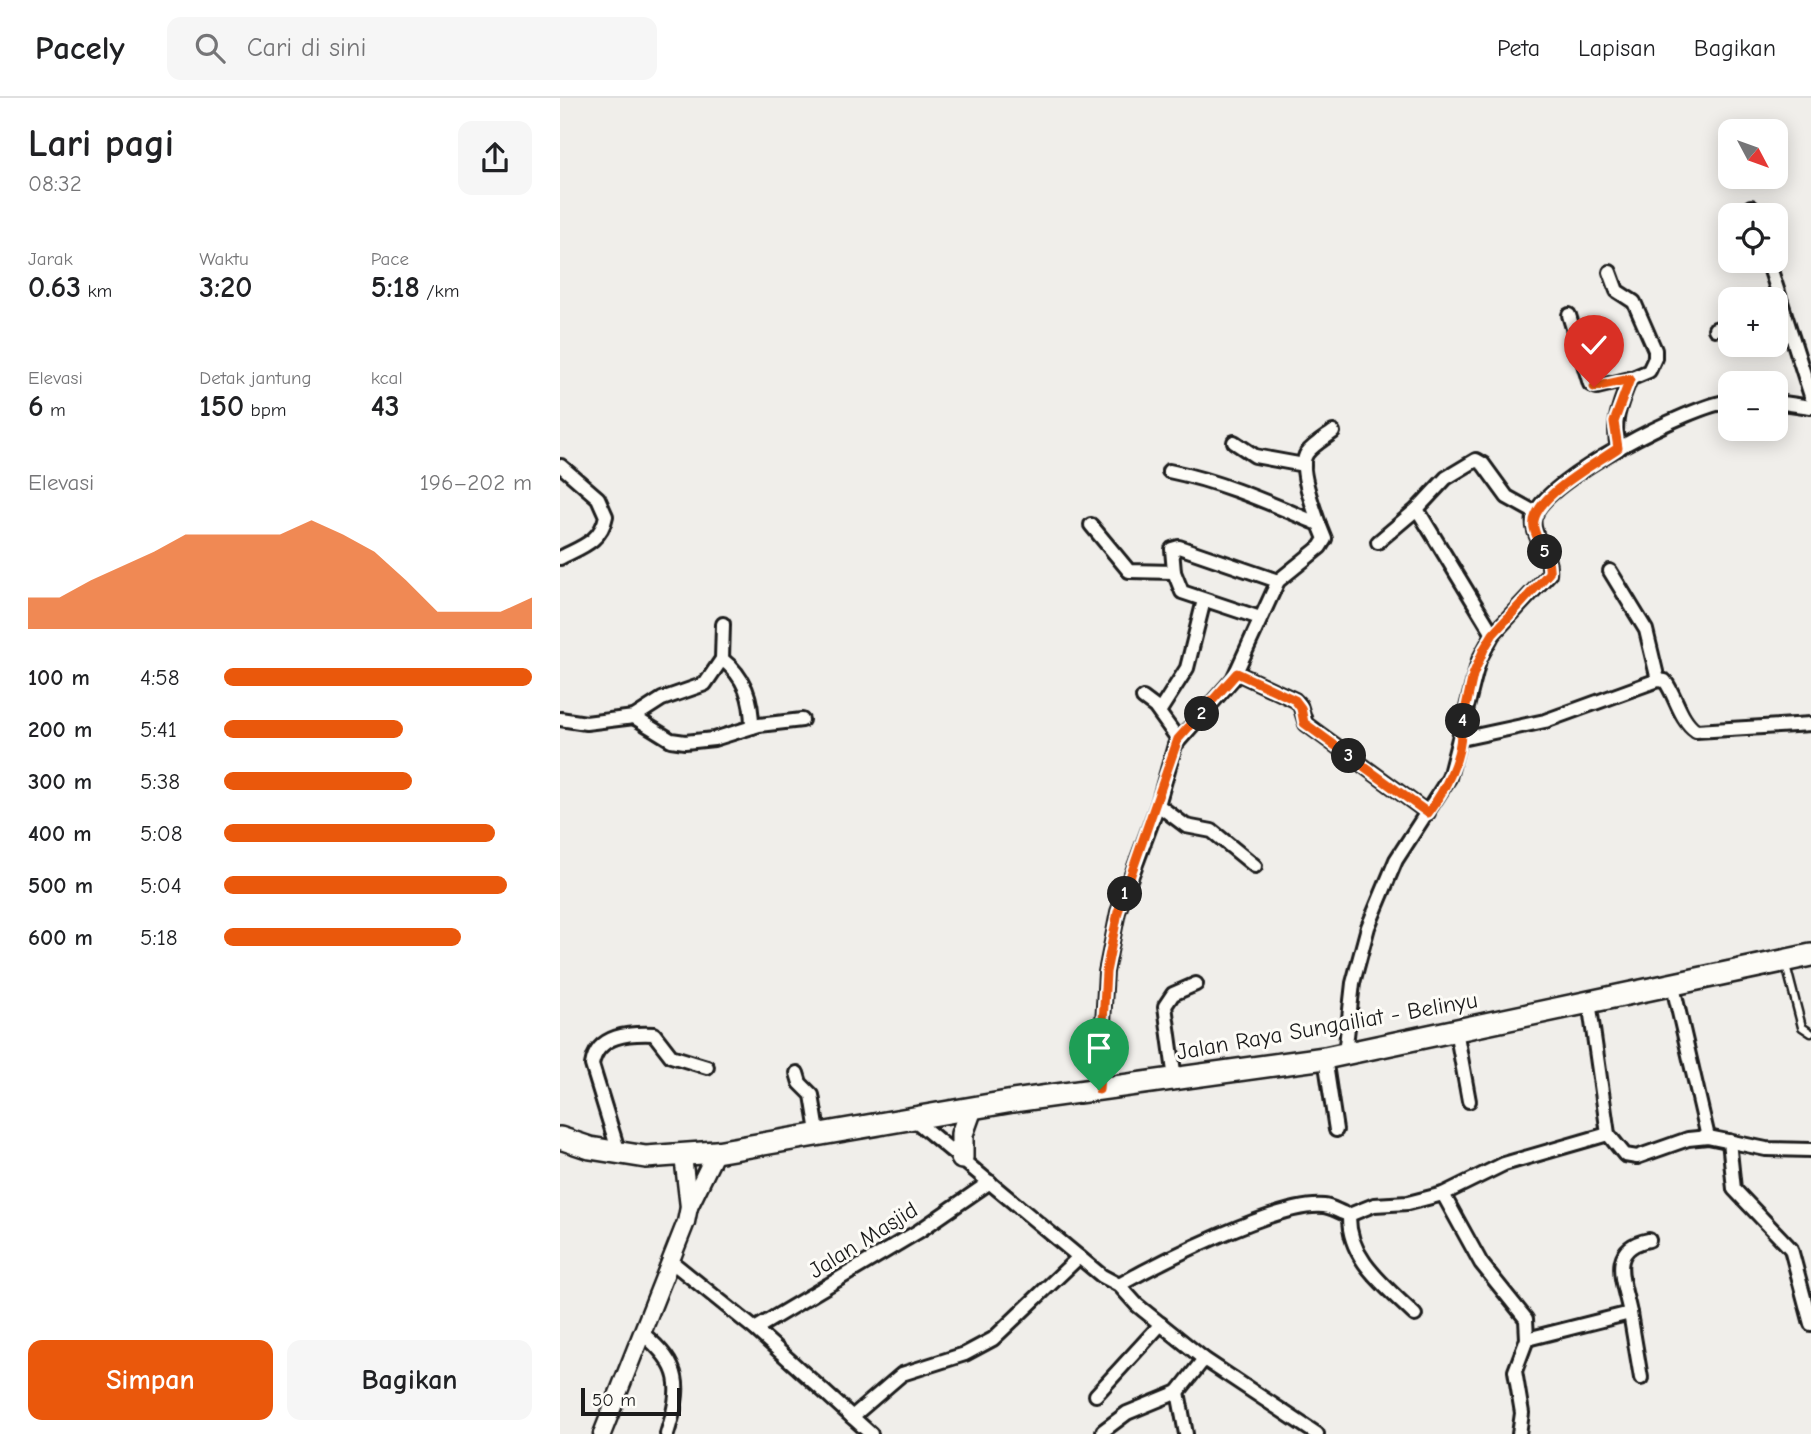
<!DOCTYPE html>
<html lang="id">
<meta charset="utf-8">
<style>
body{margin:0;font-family:"Comic Neue",sans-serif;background:#f6f6f6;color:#202124;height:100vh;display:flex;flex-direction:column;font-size:26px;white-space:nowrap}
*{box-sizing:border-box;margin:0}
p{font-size:23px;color:#757577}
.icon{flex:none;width:38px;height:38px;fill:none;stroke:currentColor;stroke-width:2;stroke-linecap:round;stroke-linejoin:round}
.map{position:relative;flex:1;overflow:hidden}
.sheet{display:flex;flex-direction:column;background:#fff;width:560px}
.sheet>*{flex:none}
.needle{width:46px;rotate:131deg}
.controls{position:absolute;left:1158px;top:21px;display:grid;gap:14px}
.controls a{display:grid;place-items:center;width:70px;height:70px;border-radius:14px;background:#fff;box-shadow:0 4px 18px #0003;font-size:35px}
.scale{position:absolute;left:21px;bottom:18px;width:100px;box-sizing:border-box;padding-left:7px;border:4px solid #1c1c1c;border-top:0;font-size:19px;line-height:24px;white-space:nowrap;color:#1c1c1c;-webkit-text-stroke:5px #fdfcf7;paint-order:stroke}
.pin{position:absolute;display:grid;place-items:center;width:60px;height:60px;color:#fff;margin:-72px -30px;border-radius:50% 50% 50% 0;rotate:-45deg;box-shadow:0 0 7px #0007}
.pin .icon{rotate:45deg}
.km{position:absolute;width:35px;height:35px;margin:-18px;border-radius:50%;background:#222;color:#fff;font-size:19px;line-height:35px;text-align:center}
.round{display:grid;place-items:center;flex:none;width:74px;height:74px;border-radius:14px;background:#f6f6f6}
.summary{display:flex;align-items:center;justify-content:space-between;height:119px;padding:0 28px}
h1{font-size:38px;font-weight:800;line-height:52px}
.metrics{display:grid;grid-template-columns:repeat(3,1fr);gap:10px;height:119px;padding:7px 28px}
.metrics div{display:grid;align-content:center}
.metrics b{font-size:30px;font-weight:800}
.metrics small{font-size:19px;font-weight:400}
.metrics p{font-size:19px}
.chart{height:196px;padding:14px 28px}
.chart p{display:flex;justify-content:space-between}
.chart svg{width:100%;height:126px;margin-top:7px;fill:#ea580c;opacity:.7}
.button{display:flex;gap:14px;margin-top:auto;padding:14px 28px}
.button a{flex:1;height:80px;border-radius:14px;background:#ea580c;color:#fff;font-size:28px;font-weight:800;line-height:80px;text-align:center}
.button a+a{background:#f6f6f6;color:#202124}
ul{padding:0 28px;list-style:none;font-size:23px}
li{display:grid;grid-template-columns:112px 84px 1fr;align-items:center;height:52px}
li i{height:18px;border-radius:9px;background:#ea580c}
header{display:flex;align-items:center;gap:42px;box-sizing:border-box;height:98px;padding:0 35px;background:#fff;border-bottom:2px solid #e0e0e0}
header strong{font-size:33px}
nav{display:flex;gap:38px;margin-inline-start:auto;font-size:24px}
.search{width:490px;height:63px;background:#f6f6f6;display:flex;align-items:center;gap:18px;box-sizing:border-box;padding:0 24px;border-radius:14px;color:#757577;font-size:26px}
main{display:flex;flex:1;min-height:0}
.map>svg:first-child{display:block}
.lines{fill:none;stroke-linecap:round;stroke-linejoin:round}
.lane-casing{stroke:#1c1c1c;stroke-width:11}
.street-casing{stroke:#1c1c1c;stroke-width:18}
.secondary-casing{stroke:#1c1c1c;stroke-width:21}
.highway-casing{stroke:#1c1c1c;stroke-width:26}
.lane{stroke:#fdfcf7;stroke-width:6}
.street{stroke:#fdfcf7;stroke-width:12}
.secondary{stroke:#fdfcf7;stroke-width:16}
.highway{stroke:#fdfcf7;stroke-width:21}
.route-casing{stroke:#fff;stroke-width:14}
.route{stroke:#ea580c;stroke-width:9}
.labels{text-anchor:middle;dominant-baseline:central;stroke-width:6;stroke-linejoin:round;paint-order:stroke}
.street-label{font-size:23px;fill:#1c1c1c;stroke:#fdfcf7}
</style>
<header>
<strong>Pacely</strong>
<div class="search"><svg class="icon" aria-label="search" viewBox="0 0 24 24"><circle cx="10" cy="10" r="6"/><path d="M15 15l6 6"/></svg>Cari di sini</div>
<nav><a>Peta</a><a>Lapisan</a><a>Bagikan</a></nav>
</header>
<main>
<section class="sheet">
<div class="summary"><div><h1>Lari pagi</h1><p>08:32</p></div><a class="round"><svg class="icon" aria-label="share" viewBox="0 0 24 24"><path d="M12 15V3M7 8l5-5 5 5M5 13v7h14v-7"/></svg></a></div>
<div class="metrics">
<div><p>Jarak</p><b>0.63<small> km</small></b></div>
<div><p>Waktu</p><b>3:20</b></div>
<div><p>Pace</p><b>5:18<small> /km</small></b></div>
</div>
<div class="metrics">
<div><p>Elevasi</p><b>6<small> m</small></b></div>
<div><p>Detak jantung</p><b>150<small> bpm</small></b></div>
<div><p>kcal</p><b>43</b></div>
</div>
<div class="chart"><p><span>Elevasi</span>196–202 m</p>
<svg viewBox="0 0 160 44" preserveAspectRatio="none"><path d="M0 44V33L10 33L20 27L30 22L40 17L50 11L60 11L70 11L80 11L90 6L100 11L110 17L120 27L130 38L140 38L150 38L160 33V44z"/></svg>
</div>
<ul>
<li><b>100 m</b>4:58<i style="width:100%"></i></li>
<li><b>200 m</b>5:41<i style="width:58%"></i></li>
<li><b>300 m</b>5:38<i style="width:61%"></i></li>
<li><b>400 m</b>5:08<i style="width:88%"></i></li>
<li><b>500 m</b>5:04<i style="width:92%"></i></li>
<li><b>600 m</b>5:18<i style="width:77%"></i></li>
</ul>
<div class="button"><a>Simpan</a><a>Bagikan</a></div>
</section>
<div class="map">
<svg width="1251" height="1336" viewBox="0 0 1251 1336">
<rect width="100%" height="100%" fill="#f0eeea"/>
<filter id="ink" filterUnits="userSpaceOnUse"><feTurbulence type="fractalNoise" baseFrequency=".0143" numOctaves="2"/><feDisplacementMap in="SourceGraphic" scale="14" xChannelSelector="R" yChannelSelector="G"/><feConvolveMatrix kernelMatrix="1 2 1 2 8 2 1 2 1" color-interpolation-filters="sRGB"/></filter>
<g filter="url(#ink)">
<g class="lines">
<!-- lane casing -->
<g class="lane-casing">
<path id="lane" d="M1226,867L1242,929L1251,935"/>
</g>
<!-- street casing -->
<g class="street-casing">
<g id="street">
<path d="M1191,109L1194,117"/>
<path d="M1208,163L1251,298"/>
<path d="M1050,174L1057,193L1074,204L1095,252V260L1089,273L1070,281C1060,306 1052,324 1058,350"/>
<path d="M1009,217L1030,286L1037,289L1070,281"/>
<path d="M1155,231L1171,226"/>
<path d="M1216,304L1251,309"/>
<path d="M674,344L695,358L744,367"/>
<path d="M857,411L886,380L916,362L923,366L947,399L976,415"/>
<path d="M759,426C754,411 737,368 747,355C753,347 765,340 773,334"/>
<path d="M531,427L569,473L614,474"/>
<path d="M818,444L857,411L933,536"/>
<path d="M0,460C21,449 41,444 46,418L38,400L1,368"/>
<path d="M1050,473L1086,532L1098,582"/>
<path d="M700,520L622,494L614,474L612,451L619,449L718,483"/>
<path d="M162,561C185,579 192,601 192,629"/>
<path d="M677,575L735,602L740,607L746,626L868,715"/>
<path d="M583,600L595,609L618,641"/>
<path d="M599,614L627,570L644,502"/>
<path d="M74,619L111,642L125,644L154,641L199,627L242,622"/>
<path d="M0,621L26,625L74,619L102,601L145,586L162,561L163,526"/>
<path d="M901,641L985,623L1098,582L1105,583C1116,598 1120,622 1136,633L1251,626"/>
<path d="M598,707L626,728L652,733L695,768"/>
<path d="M1112,884L1148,1039"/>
<path d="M1029,903L1048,1036L1065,1057L1077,1059L1128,1041L1148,1039L1206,1051L1251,1052"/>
<path d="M896,932L909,1003"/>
<path d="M785,956L793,885L808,829L836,762L889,680L919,562L933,536L989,476C992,455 970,439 974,419C982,383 1133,306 1171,303"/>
<path d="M765,960L776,1032"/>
<path d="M237,975L240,985L252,997L258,1034"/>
<path d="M615,981L605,908L613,896L636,886"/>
<path d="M539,992L546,874L558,814L598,707L615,647L673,581L718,483L760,449L765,441L759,426C709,405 663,384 609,373"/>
<path d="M352,1020L542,1178L559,1187L577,1207L644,1261L757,1336"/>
<path d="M1169,1043L1174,1091L1231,1151L1251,1226"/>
<path d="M59,1055L32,967C37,936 70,935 94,936L111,958L147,969"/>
<path d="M883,1096L921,1165L966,1221L967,1241L955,1273L962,1315L959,1336"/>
<path d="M789,1117C788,1162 826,1188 855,1217"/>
<path d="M112,1164L195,1231L311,1336"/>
<path d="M559,1187C600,1164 720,1103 764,1108C773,1109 780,1115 789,1117L814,1107L848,1105L883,1096L944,1066L1048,1036"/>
<path d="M1070,1215L1081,1280"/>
<path d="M195,1231L359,1133L430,1084"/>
<path d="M83,1236C122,1268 122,1288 107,1336"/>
<path d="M967,1241L1070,1215C1064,1184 1046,1150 1089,1142"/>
<path d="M618,1294L626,1336"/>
<path d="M536,1297L601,1226"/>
<path d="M292,1319L342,1276L405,1256L433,1241L519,1159"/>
<path d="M543,1333L567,1315L618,1294L644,1261"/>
</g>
</g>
<!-- secondary casing -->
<g class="secondary-casing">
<g id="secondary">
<path d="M129,1109L156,1054"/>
<path d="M42,1336L126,1124L129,1109L123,1058"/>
</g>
</g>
<!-- highway casing -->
<g class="highway-casing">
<g id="highway">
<path d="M0,1040L30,1050L86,1059L156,1054L453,1003L765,960L1251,857"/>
<path d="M402,1060V1036L411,1011"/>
</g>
</g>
<!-- lane -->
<use href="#lane" class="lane"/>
<!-- street -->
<use href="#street" class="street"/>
<!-- secondary -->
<use href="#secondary" class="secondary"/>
<!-- highway -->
<use href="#highway" class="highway"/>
</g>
</g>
<g class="lines" filter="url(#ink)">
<!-- route casing -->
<g class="route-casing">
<path id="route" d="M539,992L546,874L558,814L618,641L677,575L735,602L741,610L744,625L868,715C885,692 902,660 901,631L913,577L924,551L933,536L989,475C991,457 977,446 974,430C968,401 1037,365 1058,350L1054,324L1070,281L1034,289"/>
</g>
<!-- route -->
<use href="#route" class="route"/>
</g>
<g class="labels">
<!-- street labels -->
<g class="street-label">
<text transform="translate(767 928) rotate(-10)">Jalan Raya Sungailiat - Belinyu</text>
<text transform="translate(303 1142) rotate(-32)">Jalan Masjid</text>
</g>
</g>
</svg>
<div class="controls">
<a><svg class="needle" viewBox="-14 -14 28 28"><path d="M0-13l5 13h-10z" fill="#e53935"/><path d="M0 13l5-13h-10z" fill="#757577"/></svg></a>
<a><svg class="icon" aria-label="locate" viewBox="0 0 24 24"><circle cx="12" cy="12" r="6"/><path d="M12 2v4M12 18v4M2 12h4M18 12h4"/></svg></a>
<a>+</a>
<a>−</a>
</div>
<div class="scale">50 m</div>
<div class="pin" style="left:539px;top:992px;background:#1e9e55"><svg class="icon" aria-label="arrive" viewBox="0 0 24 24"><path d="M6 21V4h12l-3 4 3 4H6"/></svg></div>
<div class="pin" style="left:1034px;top:289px;background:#d93025"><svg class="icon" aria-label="check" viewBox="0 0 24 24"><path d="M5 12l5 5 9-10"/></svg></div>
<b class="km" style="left:565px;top:796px">1</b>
<b class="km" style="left:642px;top:616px">2</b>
<b class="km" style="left:789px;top:658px">3</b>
<b class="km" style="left:903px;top:623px">4</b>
<b class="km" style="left:985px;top:454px">5</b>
</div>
</main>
